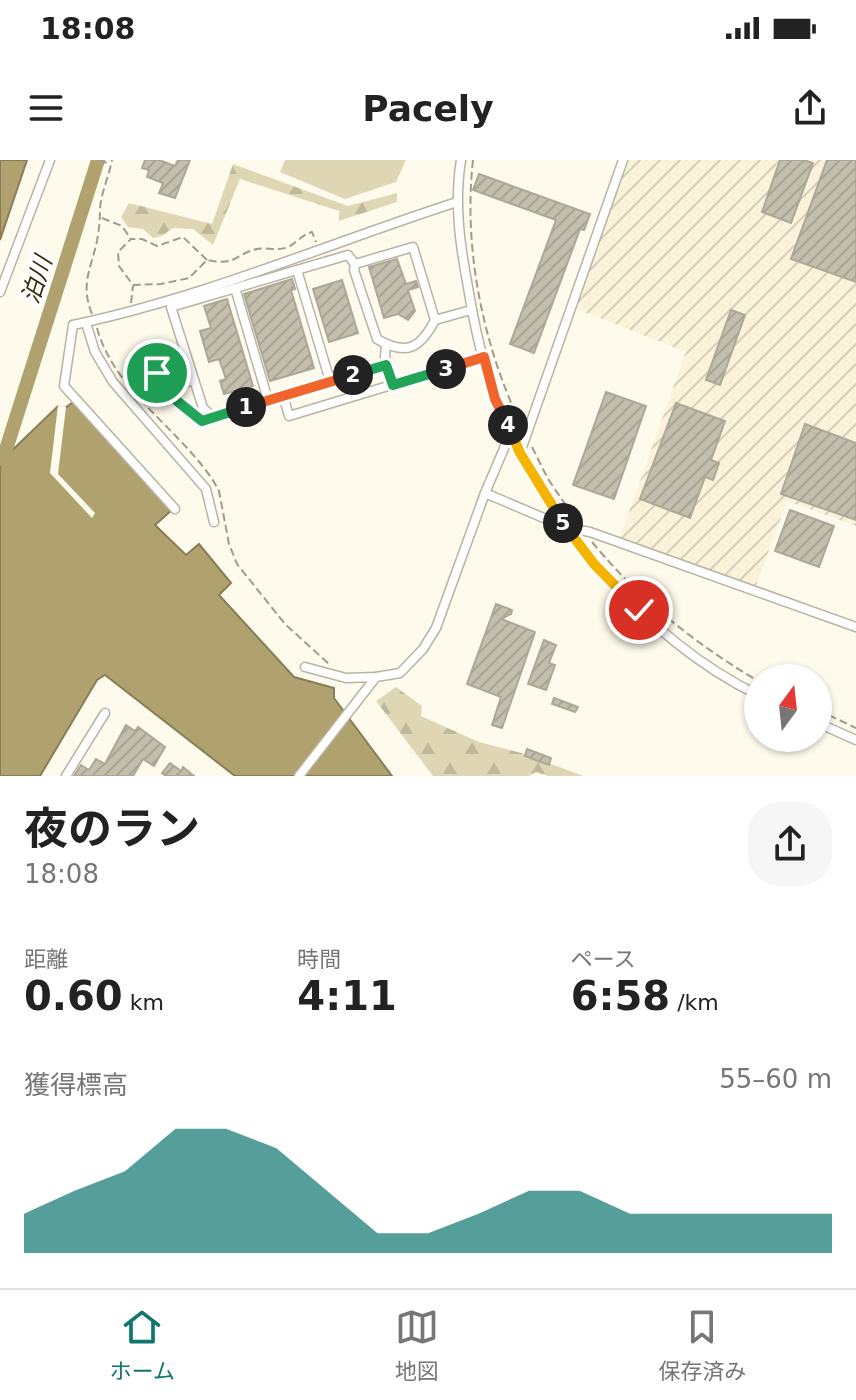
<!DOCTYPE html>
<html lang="ja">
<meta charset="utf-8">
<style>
body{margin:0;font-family:"DejaVu Sans","Noto Sans JP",sans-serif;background:#f6f6f6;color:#222;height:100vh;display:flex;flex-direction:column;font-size:30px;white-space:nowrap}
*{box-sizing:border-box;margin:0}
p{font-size:26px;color:#767676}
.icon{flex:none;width:44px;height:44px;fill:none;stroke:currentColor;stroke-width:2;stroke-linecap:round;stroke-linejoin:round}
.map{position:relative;height:616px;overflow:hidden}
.details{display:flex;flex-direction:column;background:#fff;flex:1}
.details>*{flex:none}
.needle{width:52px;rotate:15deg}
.controls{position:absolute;left:744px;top:504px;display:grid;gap:16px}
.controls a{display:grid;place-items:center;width:88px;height:88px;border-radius:50%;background:#fff;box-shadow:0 2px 6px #0004;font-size:40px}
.pin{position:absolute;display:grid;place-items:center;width:68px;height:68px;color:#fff;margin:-34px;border:4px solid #fff;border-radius:50%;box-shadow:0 2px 8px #0007}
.km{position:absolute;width:40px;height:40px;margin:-20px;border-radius:50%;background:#222;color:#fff;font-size:22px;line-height:40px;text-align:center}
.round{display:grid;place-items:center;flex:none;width:84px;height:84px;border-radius:32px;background:#f6f6f6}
.summary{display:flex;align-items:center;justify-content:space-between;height:136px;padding:0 24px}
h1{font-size:44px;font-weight:700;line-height:60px}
.figures{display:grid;grid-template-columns:repeat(3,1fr);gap:12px;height:136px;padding:8px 24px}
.figures div{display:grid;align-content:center}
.figures b{font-size:40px;font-weight:700}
.figures small{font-size:22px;font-weight:400}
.figures p{font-size:22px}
.chart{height:224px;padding:16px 24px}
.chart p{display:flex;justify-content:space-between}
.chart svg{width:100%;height:144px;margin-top:8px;fill:#0f766e;opacity:.7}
.status{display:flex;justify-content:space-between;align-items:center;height:56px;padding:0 40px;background:#fff;direction:ltr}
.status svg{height:22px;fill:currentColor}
header{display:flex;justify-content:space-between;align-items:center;height:104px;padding:0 24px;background:#fff;font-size:36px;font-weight:700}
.dock{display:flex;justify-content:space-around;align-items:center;height:112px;border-top:2px solid #e0e0e0;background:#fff;font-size:22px;color:#767676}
.dock a{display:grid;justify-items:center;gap:4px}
.dock .current{color:#0f766e}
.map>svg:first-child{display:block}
.industrial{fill:url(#industrial-furrows)}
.forest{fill:url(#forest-firs)}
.garden{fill:#dfd6b3}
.water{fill:#b0a26f;stroke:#887d58;stroke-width:2}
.pier{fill:#fffbec}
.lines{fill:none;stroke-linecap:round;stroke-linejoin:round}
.river{stroke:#b0a26f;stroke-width:14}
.building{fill:url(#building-hatch);stroke:#aca796;stroke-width:2}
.minor-casing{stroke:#b8b3a2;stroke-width:11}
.path{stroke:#9e9b90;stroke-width:2;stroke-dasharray:8 4;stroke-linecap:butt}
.minor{stroke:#fff;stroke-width:8}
.split-1-casing{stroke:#fff;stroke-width:16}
.split-2-casing{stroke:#fff;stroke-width:16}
.split-3-casing{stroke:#fff;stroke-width:16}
.split-4-casing{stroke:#fff;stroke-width:16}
.split-5-casing{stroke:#fff;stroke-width:16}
.split-6-casing{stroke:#fff;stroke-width:16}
.split-1{stroke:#22a559;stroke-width:10}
.split-2{stroke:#f0652b;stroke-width:10}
.split-3{stroke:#22a559;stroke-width:10}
.split-4{stroke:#f0652b;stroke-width:10}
.split-5{stroke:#f5b400;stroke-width:10}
.split-6{stroke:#f5b400;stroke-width:10}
.labels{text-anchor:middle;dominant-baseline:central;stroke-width:8;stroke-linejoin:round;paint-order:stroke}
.water-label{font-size:24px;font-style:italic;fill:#382d02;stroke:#fff}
</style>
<div class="status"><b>18:08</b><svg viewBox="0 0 49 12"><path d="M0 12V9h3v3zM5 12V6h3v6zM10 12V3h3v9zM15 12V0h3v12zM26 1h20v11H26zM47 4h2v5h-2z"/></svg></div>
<header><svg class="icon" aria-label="menu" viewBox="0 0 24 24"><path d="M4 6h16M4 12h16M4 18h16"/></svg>Pacely<svg class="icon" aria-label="share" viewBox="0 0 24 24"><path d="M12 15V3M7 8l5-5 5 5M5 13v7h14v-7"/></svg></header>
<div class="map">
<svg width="856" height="616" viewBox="0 0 856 616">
<defs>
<pattern id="industrial-furrows" width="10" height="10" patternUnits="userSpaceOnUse" patternTransform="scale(2)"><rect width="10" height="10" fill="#faf3d9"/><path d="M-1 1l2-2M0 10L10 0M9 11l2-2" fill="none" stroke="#d6d0ba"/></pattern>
<pattern id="forest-firs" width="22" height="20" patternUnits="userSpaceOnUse" patternTransform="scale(2)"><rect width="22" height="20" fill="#dfd6b3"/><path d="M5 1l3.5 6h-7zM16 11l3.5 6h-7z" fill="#c0b89a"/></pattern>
<pattern id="building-hatch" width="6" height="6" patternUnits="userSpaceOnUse" patternTransform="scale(2)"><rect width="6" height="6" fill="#c4bfad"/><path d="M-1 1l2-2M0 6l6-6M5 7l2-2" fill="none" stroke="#a9a495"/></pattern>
</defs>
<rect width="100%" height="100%" fill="#fffbec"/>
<!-- industrial -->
<path class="industrial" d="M619,0H856V366L787,341L756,426L620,377L686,192L567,145Z"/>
<!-- forest -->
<g class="forest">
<path d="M233,4L348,46L397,33V42L339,61V51L240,19L213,85L193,69L173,68L162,76L153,78L143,69L128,67L121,57L129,43L212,64Z"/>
<path d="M396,527L422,546L421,556L479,582L525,594L583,616H548L536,612L529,616H433L376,541Z"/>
</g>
<!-- garden -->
<path class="garden" d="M285,0H406L396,22L345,39L280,12Z"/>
<!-- water -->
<g class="water">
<path d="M0,0H27L0,80Z"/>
<path d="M73,242L172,350L155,365L186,395L199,384L231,423L219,435L294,517L334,528V538L392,616H235L105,515L97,520L40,616H0V302L58,246L65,248Z"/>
</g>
<!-- pier -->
<path class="pier" d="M58,245L66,247L58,314L95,353L92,358L50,313Z"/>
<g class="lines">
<!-- river -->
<path class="river" d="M3,299L98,0"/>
</g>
<!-- building -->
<g class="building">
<path d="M145,0H159L175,6L178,0H190L175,38L159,33L163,23L147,17L149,10L142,8Z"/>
<path d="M780,0H804L813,3L791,63L762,52Z"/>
<path d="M827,0H856V122L791,99Z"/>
<path d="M479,14L590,54L584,70L580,69L534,193L510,184L556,60L473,30Z"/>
<path d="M397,99L406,124L416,121L418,127L408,130L415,151L408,160L398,154L384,158L369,107Z"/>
<path d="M292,119L295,129L291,130L314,208L270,221L244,134Z"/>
<path d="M342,120L358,173L329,182L313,129Z"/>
<path d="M227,139L253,226L224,234L220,221L226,219L219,199L209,202L200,171L211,168L204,146Z"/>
<path d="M731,150L745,155L720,225L706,220Z"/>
<path d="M606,232L646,246L614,339L573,325Z"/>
<path d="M676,243L725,261L711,300L719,303L713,320L705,317L690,358L640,339Z"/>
<path d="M805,264L856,283V360L781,334Z"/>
<path d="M790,350L834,366L819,407L775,391Z"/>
<path d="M496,444L512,450L511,454L501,459L535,472L502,568L492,565L501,537L467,524Z"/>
<path d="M544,480L556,485L549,503L555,505L546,530L528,524Z"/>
<path d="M554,538L578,547L575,552L552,544Z"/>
<path d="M126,565L135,571L138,567L165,587L154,606L143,599L133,616H74L81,605L89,610L96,599L105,604Z"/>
<path d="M527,589L551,598L549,605L525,596Z"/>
<path d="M170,603L181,611L183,607L194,616H166L162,613Z"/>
</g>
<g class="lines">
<!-- minor casing -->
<g class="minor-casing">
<g id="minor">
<path d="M461,0C454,43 460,85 468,127C474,164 483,205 496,240C539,356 646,481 758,535"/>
<path d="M297,110L330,221"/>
<path d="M235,128L268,240"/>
<path d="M0,132L50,0"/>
<path d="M435,160L471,150"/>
<path d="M86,163L95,192L113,222L206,329L214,362"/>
<path d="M386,184L385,197L393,225"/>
<path d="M146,199L177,241L202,261L386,205"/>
<path d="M157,213L189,204"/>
<path d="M167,228L194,220"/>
<path d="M283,235L289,256L484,197"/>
<path d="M213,257L203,248L171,147L348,95L355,104L354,110L377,179C406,196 420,189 435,160L413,87L355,104"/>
<path d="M520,293L623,0"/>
<path d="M485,333L565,367L590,372L856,467"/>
<path d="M175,349L64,226L73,165C205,137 330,83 457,42"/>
<path d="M305,507L346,518L376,517"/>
<path d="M818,563L856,580"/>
<path d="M66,616L105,553"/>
<path d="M299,616L376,517L400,513L423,489L436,468L485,333L511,272"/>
</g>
</g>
<!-- path -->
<g class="path">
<path d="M99,0L110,4"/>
<path d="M473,0C463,89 483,186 522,267"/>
<path d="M102,58L122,66L131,79"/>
<path d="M207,100L183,77L157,86L142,79H131L118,92L119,106L133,125L161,124L189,118L207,100C239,106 234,94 257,89C268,87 280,92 290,86C298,81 302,75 312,72L316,82"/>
<path d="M131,143L133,126"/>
<path d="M92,154C80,124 91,109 97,81C99,70 100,60 100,49C101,33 109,16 112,0"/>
<path d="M97,168C114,231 180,269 214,322L219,331L229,384L237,404L285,464L329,504"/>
<path d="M532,287L548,319L576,360"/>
<path d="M592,382C639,439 694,483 758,521"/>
<path d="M818,550L856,568"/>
</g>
<!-- minor -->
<use href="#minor" class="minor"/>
</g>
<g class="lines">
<!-- split-1 casing -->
<g class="split-1-casing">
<path id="split-1" d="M157,213L177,241L202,261L246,247"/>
</g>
<!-- split-2 casing -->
<g class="split-2-casing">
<path id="split-2" d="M246,247L353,215"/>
</g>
<!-- split-3 casing -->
<g class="split-3-casing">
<path id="split-3" d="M353,215L386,205L393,225L446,209"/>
</g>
<!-- split-4 casing -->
<g class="split-4-casing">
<path id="split-4" d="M446,209L484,197L495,239L508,265"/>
</g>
<!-- split-5 casing -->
<g class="split-5-casing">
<path id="split-5" d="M508,265L520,293L563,363"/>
</g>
<!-- split-6 casing -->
<g class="split-6-casing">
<path id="split-6" d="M563,363L594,404L639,450"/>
</g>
<!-- split-1 -->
<use href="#split-1" class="split-1"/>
<!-- split-2 -->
<use href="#split-2" class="split-2"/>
<!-- split-3 -->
<use href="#split-3" class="split-3"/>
<!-- split-4 -->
<use href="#split-4" class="split-4"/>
<!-- split-5 -->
<use href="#split-5" class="split-5"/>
<!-- split-6 -->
<use href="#split-6" class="split-6"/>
</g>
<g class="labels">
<!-- water labels -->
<g class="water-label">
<text transform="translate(37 120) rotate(-72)">泊川</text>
</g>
</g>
</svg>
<div class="controls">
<a><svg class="needle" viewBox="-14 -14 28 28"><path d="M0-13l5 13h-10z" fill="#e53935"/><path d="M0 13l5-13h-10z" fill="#767676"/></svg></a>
</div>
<div class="pin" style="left:157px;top:213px;background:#1e9e55"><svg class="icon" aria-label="arrive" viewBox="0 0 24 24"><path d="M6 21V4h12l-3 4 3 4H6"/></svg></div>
<div class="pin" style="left:639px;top:450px;background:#d93025"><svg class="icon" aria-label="check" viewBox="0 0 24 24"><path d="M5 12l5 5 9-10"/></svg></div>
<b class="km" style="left:246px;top:247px">1</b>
<b class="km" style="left:353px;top:215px">2</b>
<b class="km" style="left:446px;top:209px">3</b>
<b class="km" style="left:508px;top:265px">4</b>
<b class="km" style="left:563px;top:363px">5</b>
</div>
<section class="details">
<div class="summary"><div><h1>夜のラン</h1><p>18:08</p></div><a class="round"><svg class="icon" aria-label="share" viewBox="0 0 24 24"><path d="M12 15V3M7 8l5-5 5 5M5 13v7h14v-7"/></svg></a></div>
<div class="figures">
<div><p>距離</p><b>0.60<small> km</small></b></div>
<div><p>時間</p><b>4:11</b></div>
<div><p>ペース</p><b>6:58<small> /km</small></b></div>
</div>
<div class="chart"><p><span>獲得標高</span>55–60 m</p>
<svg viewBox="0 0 160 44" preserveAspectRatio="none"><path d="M0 44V32L10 25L20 19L30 6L40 6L50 12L60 25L70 38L80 38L90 32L100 25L110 25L120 32L130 32L140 32L150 32L160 32V44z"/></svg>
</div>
</section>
<nav class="dock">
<a class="current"><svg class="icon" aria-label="home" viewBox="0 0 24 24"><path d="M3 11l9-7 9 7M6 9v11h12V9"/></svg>ホーム</a>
<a><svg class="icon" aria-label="map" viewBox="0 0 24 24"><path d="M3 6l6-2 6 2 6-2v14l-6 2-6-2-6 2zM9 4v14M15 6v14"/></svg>地図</a>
<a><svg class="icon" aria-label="saved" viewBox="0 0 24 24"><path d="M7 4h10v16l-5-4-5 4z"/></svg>保存済み</a>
</nav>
